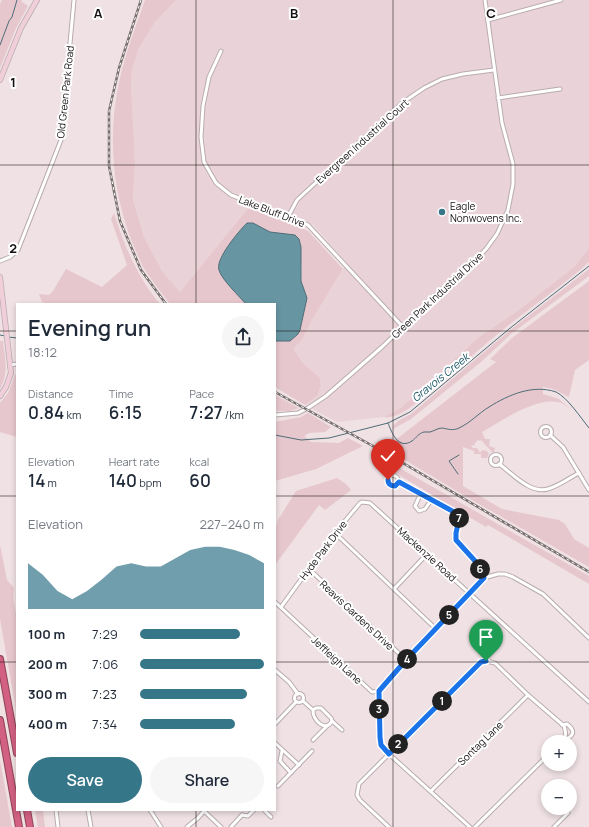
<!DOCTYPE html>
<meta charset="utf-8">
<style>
body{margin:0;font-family:Manrope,sans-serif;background:#f6f6f7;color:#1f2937;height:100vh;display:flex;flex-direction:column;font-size:15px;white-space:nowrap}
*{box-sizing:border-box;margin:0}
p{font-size:13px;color:#747a83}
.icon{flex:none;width:22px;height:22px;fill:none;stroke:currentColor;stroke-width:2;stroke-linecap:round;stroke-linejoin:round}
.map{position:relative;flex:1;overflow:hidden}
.side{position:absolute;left:16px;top:303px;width:260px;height:508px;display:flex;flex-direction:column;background:#fff;border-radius:0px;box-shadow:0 2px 6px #0003}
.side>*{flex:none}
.fabs{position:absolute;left:541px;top:735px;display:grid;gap:8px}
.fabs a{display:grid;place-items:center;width:36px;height:36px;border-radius:50%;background:#fff;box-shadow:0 2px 6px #0003;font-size:20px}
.pin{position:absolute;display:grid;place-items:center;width:34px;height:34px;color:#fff;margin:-41px -17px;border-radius:50% 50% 50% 0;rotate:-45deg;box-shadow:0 0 4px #0007}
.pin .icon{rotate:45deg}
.km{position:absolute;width:20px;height:20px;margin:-10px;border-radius:50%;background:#222;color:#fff;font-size:11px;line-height:20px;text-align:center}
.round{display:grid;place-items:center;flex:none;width:42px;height:42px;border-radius:21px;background:#f6f6f7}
.overview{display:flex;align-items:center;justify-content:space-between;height:68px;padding:0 12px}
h1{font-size:22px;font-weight:600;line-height:30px}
.metrics{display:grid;grid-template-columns:repeat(3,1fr);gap:6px;height:68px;padding:4px 12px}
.metrics div{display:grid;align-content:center}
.metrics b{font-size:17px;font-weight:600}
.metrics small{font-size:11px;font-weight:400}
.metrics p{font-size:11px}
.chart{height:112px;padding:8px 12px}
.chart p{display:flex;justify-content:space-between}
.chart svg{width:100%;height:72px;margin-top:4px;fill:#357689;opacity:.7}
.button{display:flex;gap:8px;margin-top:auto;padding:8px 12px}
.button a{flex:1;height:46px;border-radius:24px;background:#357689;color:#fff;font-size:16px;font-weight:600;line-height:46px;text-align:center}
.button a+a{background:#f6f6f7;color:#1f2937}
ul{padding:0 12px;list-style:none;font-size:13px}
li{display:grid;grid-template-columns:64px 48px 1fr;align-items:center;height:30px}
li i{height:10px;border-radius:5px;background:#357689}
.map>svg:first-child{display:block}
.built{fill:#e9d3d8}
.green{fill:#e7c7ce}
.water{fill:#6895a2;stroke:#4f6d76}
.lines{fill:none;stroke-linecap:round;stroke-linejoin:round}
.stream{stroke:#4f6d76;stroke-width:1}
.street-casing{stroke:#b9acaf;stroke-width:5}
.secondary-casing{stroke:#b9acaf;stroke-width:6}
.highway-casing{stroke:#8f445a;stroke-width:8}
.street{stroke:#fff;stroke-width:3}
.secondary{stroke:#f1cfda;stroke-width:4.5}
.highway{stroke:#d16082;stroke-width:6}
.rail-casing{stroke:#776e6f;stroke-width:2.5}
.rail{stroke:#fff;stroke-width:1;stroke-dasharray:3;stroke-linecap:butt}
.route-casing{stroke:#fff;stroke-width:8}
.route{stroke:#1a73e8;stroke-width:5}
.grid{fill:none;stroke:#151011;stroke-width:1;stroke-opacity:0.55}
.poi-dot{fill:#357689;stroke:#fff;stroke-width:1.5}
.labels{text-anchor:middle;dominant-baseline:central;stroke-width:4;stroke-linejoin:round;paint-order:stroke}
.street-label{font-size:10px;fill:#151011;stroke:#fff}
.poi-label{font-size:10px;fill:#151011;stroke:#fff;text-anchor:start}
.water-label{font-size:11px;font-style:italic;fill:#185566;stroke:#fff}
.grid-label{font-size:13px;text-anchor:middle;font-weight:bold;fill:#151011;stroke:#fff;stroke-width:4;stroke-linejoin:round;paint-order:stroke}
</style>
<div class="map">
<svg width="589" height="827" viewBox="0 0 589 827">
<rect width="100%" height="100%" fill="#efe1e4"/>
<!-- built -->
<path class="built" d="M176,0H589V248L574,267L519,310L479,337L402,407L384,417L337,422L305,405L318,395L321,385L320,378L303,363L293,349L302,340L312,320L347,263L313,225L302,219L253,202L180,292L162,271L144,237L133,200L135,161L131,84L132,70L139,48L155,22Z"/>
<!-- green -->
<g class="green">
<path d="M2,0H22L21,1L28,6L16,28L0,68V4Z"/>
<path d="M145,0H176L155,22L139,48L132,70L131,84L135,161L133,200L144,237L162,271L180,292L249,207L308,231L343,269L312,320L302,340L293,349L303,363L320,378L321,385L318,395L305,405L275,387V341H290L302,321L307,298L301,281L302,271L299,239L295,235L270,232L262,227L222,276L246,304H170C161,292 151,280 143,267C139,259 136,250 132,242C112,190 107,133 120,78C126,52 136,26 145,0Z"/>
<path d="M114,213C124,246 138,278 160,304H48L42,302L39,294L49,295L53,291L66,269L102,287L127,265L111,219Z"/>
<path d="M589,248V262L580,270C550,295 517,317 488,342C463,363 439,387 411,407C404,412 392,419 384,417L402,407L479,337L519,310L574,267Z"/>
<path d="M589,269V276L511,334L481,362L411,419L393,429V426L398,421L411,414L509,331Z"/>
<path d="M589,281V360L575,370L569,397L553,389L543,387V394L559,399L571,410C567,407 562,402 557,402C534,398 502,421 482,432L485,439H490L489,446L495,448L494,452H492L481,440L480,441L478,440L474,444L475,446L472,445L471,446L473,448H477L480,453L482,450L487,451L489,454L487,458H481V454H474V451L463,447V486L502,509L559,520L565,524L574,539L589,548V567L465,496L385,448L496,362L490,359L512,338Z"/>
<path d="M0,341H3C5,359 9,373 0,389Z"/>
<path d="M17,373V437L0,432V403L8,393L15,375Z"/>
<path d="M275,395L299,408L290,411H275Z"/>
<path d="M308,413L331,427L325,432L309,433L304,436L311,442L339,443L348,438L363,446L316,469L275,481V422L301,417Z"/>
<path d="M373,453L589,576V584L488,525L486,527L374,460Z"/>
<path d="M337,478L346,484L351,490L325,510L319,505L275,565V529L278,520L296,491Z"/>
<path d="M0,545L7,580L14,588L13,597L17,619V716L0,619Z"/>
<path d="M0,760L12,827H0Z"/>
<path d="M35,810H43L45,827H38Z"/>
</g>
<!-- water -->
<path class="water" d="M247,223H253L270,232L295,235L299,239L301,247V281L307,298L300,330L298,334L290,341H275V304H246C240,297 221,279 219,270C215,259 239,231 247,223Z"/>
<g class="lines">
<!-- stream -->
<g class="stream">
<path d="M0,45L9,21L12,17L17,0"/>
<path d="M0,335L5,336"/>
<path d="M8,337L17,338"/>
<path d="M388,423C392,433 398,450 412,441C416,438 419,433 424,432C426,432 428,432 430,432C434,431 438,428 442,428C448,429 453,431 459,428C470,423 479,413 489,407C508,395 533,384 556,392C567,397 581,418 589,428"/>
<path d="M275,435L301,440L329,438L388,423L410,412L509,329L589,266"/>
<path d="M458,474L449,461L459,455"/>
</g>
<!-- street casing -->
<g class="street-casing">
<g id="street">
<path d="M488,20L561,0"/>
<path d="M221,51L209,77L203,106L201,137L204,162L216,183L231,195L308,225L402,326"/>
<path d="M498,98L560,89"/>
<path d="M288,217L297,200L402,103L424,88L442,79L463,74L494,70"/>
<path d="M0,261L10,257L18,250L61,140L74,0"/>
<path d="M10,365L17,364"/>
<path d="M275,415L298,413L308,408L326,396L382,347L440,291L471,265L486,249L497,234L508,210L513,184V164L502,123L485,0"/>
<circle cx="546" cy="432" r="5.5"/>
<path d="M550,435L563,447L589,490"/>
<circle cx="496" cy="460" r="5.5"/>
<path d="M499,464C513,474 530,494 548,489C559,486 569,478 579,473"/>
<circle cx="393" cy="481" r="5.5"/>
<path d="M399,482L454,512L459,519L455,533L456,540L476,562L484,578"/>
<path d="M421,493L415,506L419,511L425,509L432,499"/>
<path d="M335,533L436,629"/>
<path d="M309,569L406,660"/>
<path d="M394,589L427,554"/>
<path d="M275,602L372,692L379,691L380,737L381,745L389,754L470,827"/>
<path d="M281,607L335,533L360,503L362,502L370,503L589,702"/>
<path d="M275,670L289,682L298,694"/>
<path d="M379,691L406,660L484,578L498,574H505L513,577L543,594L589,638"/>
<circle cx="299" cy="698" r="4.5"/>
<path d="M303,701L313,710L316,708H321L331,718L332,721C326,733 312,720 313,710"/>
<path d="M332,721L342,730"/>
<path d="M275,724L296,702"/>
<path d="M562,725L567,724C576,731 574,736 564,740"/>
<path d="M313,740L327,726"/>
<path d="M275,743L299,765"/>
<path d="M282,751L280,761L291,773"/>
<path d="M278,786L312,751"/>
<path d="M431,791L528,695"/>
<path d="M56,810L58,827"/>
<path d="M88,810L91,827"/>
<path d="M150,810L161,827"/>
<path d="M264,810L271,817"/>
<path d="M204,811L221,827"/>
<path d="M242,815L248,816L254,810"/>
<path d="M187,827L198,818L205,810"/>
<path d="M231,827L242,815"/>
<path d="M389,827L360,800L357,795L359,784L481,662L486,661L495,663L528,695L564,726C566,732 567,737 561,742"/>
<path d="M475,827L548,755"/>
<path d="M554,827L568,813"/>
</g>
</g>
<!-- secondary casing -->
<g class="secondary-casing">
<g id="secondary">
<path d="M0,80L21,28L37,0"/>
<path d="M0,277L11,373L6,387L0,396"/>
</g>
</g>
<!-- highway casing -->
<g class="highway-casing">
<g id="highway">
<path d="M0,659L17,753"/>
<path d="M0,720L19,827"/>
<path d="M27,810L30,827"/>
</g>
</g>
<!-- street -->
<use href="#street" class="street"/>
<!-- secondary -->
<use href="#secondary" class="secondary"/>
<!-- highway -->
<use href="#highway" class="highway"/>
<!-- rail casing -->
<g class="rail-casing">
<g id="rail">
<path d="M141,0L119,68L109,111V166L120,221L141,270L166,304"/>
<path d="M275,392L391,456L589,572"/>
</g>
</g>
<!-- rail -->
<use href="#rail" class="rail"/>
</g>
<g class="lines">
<!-- route casing -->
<g class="route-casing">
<path id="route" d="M388,480C388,484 391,486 395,486L399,482L454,512L459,519L456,533V540L476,562L484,578L406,660L379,691L380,737L381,745L389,754L481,662L486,661"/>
</g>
<!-- route -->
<use href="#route" class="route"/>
</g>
<!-- grid -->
<path class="grid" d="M196,0V304M393,0V827M0,165H589M0,331H17M275,331H589M0,496H17M275,496H589M0,662H17M275,662H589M196,810V827"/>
<!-- markers -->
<circle class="poi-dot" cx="442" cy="212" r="4"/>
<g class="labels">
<!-- street labels -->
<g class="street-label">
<text transform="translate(65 92) rotate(-84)">Old Green Park Road</text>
<text transform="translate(362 141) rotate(-42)">Evergreen Industrial Court</text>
<text transform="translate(272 211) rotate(21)">Lake Bluff Drive</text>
<text transform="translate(437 295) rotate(-43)">Green Park Industrial Drive</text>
<text transform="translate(323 550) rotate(-53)">Hyde Park Drive</text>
<text transform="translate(427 554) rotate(42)">Mackenzie Road</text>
<text transform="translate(357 615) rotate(43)">Reavis Gardens Drive</text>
<text transform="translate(337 660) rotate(43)">Jeffleigh Lane</text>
<text transform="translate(480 743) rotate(-44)">Sontag Lane</text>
</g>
<!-- poi labels -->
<g class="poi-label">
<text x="450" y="206">Eagle<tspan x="450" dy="12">Nonwovens Inc.</tspan></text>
</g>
<!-- water labels -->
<g class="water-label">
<text transform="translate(440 377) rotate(-39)">Gravois Creek</text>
</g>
</g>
<g class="grid-label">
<text x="98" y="18">A</text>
<text x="294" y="18">B</text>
<text x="491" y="18">C</text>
<text x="13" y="87">1</text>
<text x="13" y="253">2</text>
</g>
</svg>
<div class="fabs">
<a>+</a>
<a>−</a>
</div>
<div class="pin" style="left:486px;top:661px;background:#1e9e55"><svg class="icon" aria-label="arrive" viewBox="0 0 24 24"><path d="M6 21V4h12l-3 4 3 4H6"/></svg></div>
<div class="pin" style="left:388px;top:480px;background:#d93025"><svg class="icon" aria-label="check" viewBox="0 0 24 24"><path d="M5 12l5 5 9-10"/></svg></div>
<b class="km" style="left:442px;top:701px">1</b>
<b class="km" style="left:398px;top:744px">2</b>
<b class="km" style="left:379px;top:709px">3</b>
<b class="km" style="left:407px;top:659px">4</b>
<b class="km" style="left:449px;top:615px">5</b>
<b class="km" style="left:480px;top:569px">6</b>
<b class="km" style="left:459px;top:518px">7</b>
<section class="side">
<div class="overview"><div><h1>Evening run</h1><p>18:12</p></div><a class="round"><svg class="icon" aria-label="share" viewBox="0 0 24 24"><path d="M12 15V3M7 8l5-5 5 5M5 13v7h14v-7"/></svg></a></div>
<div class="metrics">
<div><p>Distance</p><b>0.84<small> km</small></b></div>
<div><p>Time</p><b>6:15</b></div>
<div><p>Pace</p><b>7:27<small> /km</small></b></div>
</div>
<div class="metrics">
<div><p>Elevation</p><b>14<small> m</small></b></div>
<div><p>Heart rate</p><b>140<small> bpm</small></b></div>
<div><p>kcal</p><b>60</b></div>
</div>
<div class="chart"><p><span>Elevation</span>227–240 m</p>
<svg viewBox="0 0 160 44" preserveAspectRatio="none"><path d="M0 44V16L10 23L20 33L30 38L40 33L50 26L60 18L70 16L80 18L90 18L100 13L110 8L120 6L130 6L140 8L150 11L160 16V44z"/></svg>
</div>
<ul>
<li><b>100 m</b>7:29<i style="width:81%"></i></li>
<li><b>200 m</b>7:06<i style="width:100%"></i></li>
<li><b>300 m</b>7:23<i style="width:86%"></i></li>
<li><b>400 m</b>7:34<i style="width:77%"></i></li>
</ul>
<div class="button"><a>Save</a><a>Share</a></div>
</section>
</div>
